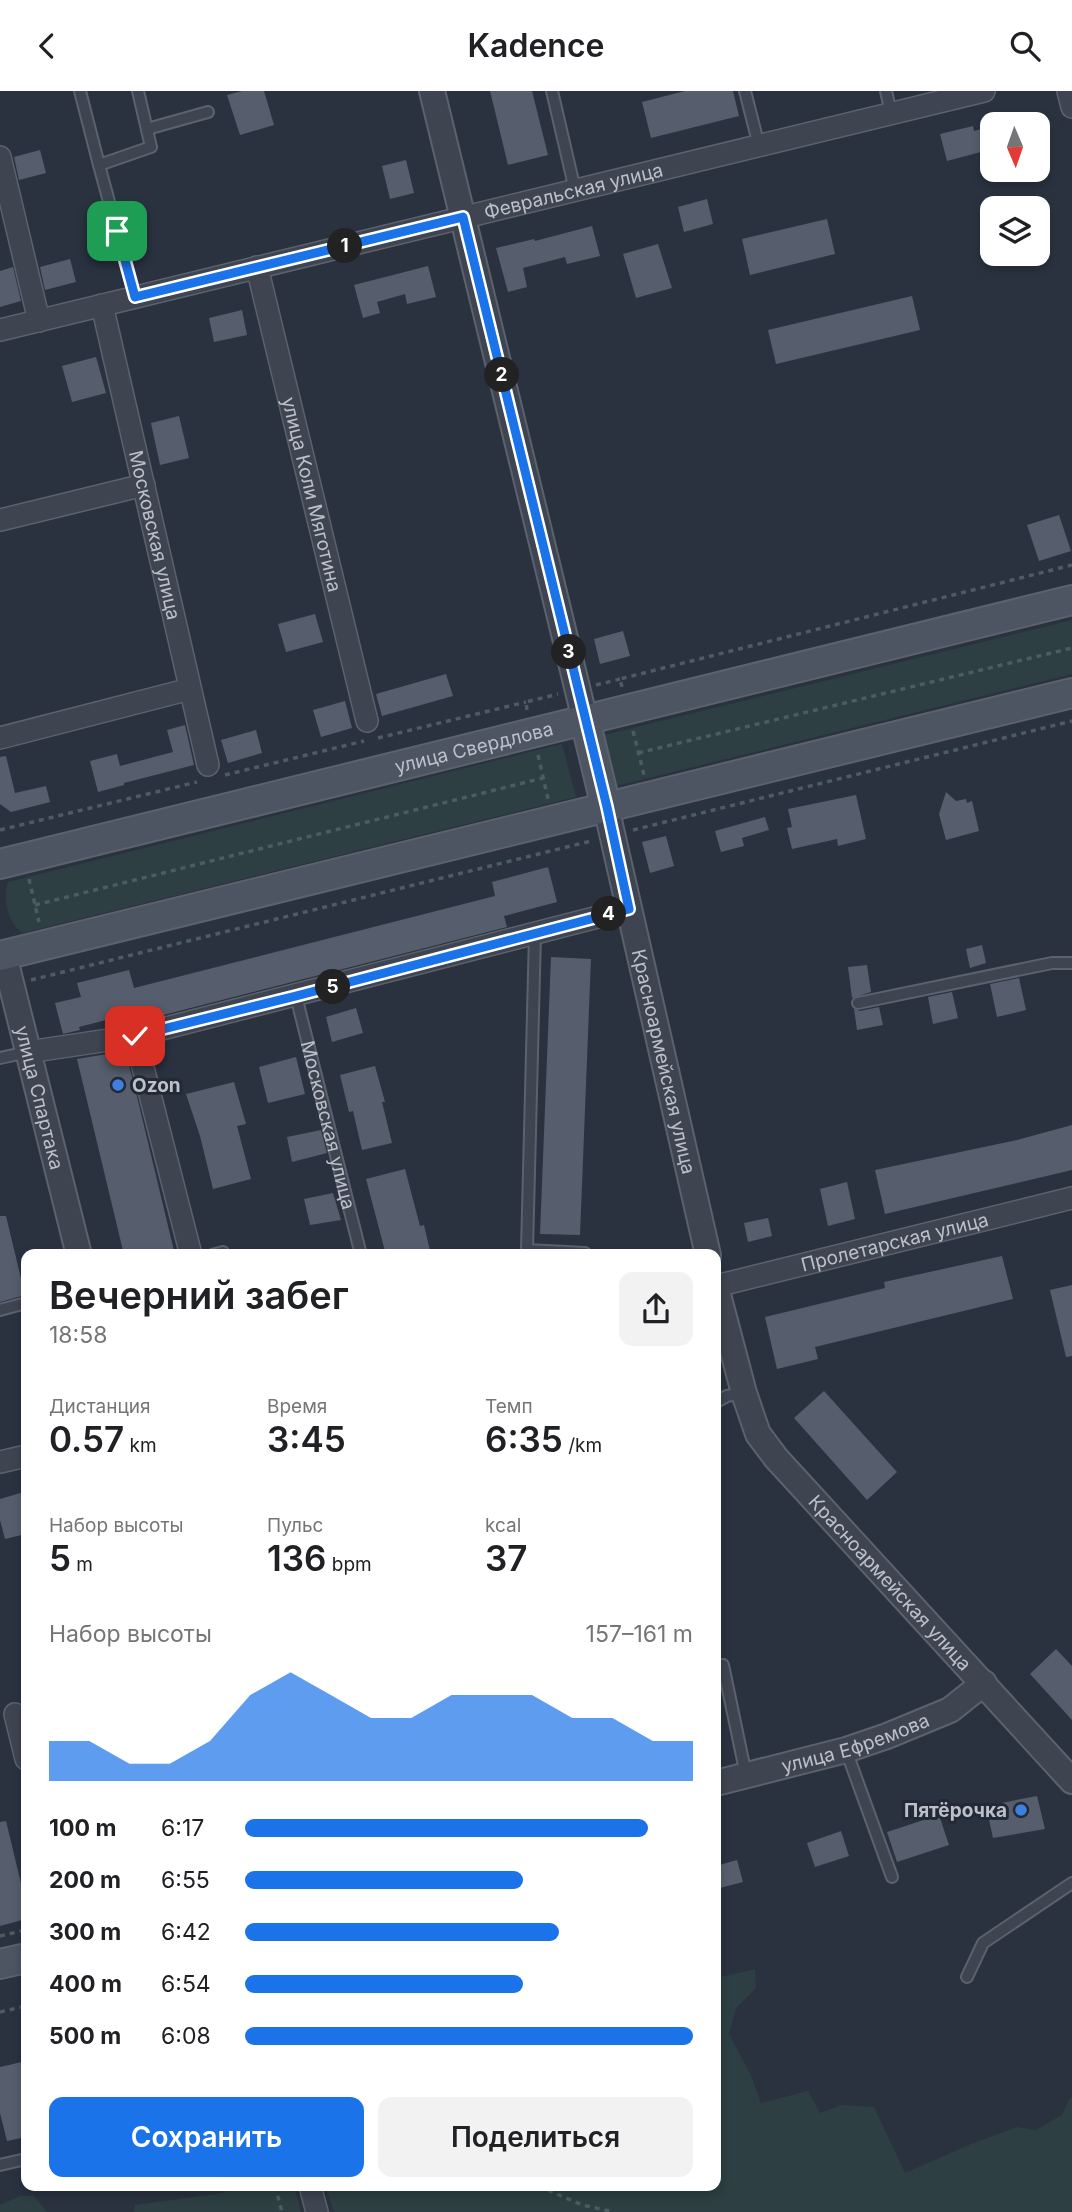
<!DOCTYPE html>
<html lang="ru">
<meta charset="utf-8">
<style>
body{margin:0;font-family:Inter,sans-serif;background:#f2f2f2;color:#202124;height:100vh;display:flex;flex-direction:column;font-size:26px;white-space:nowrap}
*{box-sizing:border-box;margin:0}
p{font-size:23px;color:#757577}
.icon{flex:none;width:38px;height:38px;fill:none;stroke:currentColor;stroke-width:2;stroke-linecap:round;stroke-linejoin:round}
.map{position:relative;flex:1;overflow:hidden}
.details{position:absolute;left:21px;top:1158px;width:700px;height:942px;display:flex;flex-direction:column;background:#fff;border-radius:14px;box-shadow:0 4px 10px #0003}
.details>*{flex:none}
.needle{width:46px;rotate:178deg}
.fabs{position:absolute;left:980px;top:21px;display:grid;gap:14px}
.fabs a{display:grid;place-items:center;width:70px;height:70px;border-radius:14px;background:#fff;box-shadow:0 4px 10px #0003;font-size:35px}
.pin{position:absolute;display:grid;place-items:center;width:60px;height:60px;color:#fff;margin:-30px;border-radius:14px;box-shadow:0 4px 10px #0006}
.km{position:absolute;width:35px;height:35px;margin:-18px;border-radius:50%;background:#222;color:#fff;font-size:19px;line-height:35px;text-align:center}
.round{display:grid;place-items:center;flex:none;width:74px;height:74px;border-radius:14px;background:#f2f2f2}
.overview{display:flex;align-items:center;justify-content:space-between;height:119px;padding:0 28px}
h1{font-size:38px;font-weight:600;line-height:52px}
.figures{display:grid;grid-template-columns:repeat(3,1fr);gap:10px;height:119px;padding:7px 28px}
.figures div{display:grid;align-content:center}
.figures b{font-size:35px;font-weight:600}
.figures small{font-size:19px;font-weight:400}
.figures p{font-size:19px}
.chart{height:196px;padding:14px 28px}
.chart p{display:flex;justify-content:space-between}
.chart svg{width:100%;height:126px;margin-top:7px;fill:#1a73e8;opacity:.7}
.primary-button{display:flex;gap:14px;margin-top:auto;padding:14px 28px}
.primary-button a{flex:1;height:80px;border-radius:14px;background:#1a73e8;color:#fff;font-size:28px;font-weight:600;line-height:80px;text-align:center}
.primary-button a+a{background:#f2f2f2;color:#202124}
ul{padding:0 28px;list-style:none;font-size:23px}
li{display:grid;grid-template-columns:112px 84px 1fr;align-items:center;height:52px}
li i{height:18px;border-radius:9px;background:#1a73e8}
header{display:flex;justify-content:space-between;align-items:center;height:91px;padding:0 28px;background:#fff;font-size:32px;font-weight:600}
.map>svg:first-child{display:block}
.green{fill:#2d3f42}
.building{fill:#565e6d}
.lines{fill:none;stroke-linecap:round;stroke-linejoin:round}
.service-casing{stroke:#5c626d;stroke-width:14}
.minor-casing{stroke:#5c626d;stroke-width:24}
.tertiary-casing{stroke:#5c626d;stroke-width:28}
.secondary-casing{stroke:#5c626d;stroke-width:32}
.path{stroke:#4c5c60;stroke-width:3.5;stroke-dasharray:5 5;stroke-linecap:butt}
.service{stroke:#3e4550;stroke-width:10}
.minor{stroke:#3e4550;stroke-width:21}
.tertiary{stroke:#3e4550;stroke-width:24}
.secondary{stroke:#4d5462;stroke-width:28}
.route-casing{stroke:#fff;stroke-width:14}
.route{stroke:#1a73e8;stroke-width:9}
.shop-dot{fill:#3f7fe0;stroke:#232935;stroke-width:2.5}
.labels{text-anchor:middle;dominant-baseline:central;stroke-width:6;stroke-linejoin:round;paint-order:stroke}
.street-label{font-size:19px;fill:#bbc0ca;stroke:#232935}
.poi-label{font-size:19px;font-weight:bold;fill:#bbc0ca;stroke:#232935;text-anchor:start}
</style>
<header><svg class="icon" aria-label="back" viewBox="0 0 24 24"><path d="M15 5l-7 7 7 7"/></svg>Kadence<svg class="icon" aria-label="search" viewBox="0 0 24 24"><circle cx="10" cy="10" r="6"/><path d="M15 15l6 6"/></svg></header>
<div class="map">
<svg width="1072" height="2121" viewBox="0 0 1072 2121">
<rect width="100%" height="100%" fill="#2a3240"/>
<!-- green -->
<g class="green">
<path d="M1072,529V583L616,695L604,644Z"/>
<path d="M562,653L576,706L23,842C8,833 2,807 8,791Z"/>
<path d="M755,1878L756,1897L736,1917L729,1943L751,1984L761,2012L808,2000L820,2022L842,2014L874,2016L905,2082L971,2053L1017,2036L1036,2039L1062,2024L1069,2008L1072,2006V2121H334L325,2095H716V1887Z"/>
<path d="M231,2095H294L301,2121H134L135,2114L223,2102Z"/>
<path d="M20,2105H34L47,2121H0V2114Z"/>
</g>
<!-- building -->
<g class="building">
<path d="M242,0H264L274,34L240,44L227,4Z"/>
<path d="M490,0H532L548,64L508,74Z"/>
<path d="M685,0H733L739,25L651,47L642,11Z"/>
<path d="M973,35L974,40L992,35V58L947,70L940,43Z"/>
<path d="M40,59L46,82L19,89L14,66Z"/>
<path d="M406,69L414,102L390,108L382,75Z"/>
<path d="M707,108L713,133L684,141L678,116Z"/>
<path d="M827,128L835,163L750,184L742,148Z"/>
<path d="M592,135L600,165L567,173L565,166L523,177L527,196L508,201L496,157L534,148L535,150Z"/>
<path d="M658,153L672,197L636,207L623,163Z"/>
<path d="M70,168L76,191L45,199L40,176Z"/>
<path d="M428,175L436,206L407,213L405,203L377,211L380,222L363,227L354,194Z"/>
<path d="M13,176L21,210L0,216V180Z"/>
<path d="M912,205L920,239L776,273L768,239Z"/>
<path d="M242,219L247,244L214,251L209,227Z"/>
<path d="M96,266L106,302L72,311L62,275Z"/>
<path d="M179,325L189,367L160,374L151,332Z"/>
<path d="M1059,424L1071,460L1039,470L1027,434Z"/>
<path d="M315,523L323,551L286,561L278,533Z"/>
<path d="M623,540L630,565L600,573L594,548Z"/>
<path d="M446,583L453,605L382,625L376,603Z"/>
<path d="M345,610L352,637L321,646L313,619Z"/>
<path d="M185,634L194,674L124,692V694L98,701L90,670L117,663L120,675L173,661L167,639Z"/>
<path d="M256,639L262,662L228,672L221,649Z"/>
<path d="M6,665L15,702L46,695L50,711L11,721L0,713V666Z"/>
<path d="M946,701L956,710L966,708L967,712L972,710L979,740L946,749L939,723Z"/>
<path d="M856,704L866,748L838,755L837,748L792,758L787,737L792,736L788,718Z"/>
<path d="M765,726L769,739L742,747L744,755L721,761L715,740Z"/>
<path d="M666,745L674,775L650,782L642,751Z"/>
<path d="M548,776L557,811L504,825L507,836L136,931L133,922L79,936L80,939L63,943L55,912L81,906L77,892L129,879L134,897L495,805L492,791Z"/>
<path d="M982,854L986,872L970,877L966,858Z"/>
<path d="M551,866L591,868L580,1144L540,1143Z"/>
<path d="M867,874L871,901L852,907L848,876Z"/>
<path d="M1019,887L1026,919L997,926L990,893Z"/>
<path d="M952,901L958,927L933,933L928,906Z"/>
<path d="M879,916L883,934L857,939L854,918L860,920Z"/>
<path d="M356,917L363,942L332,951L326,926Z"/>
<path d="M125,960L133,989L175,1164H124L77,968Z"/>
<path d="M296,966L305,1003L268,1012L259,976Z"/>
<path d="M375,975L385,1011H382L392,1052L362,1059L353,1020L349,1021L340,984Z"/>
<path d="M234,991L246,1033L237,1035L251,1088L213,1098L200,1045L186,1003Z"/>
<path d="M1072,1034V1079L885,1123L875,1079L1017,1049Z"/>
<path d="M321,1039L327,1062L292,1071L287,1046Z"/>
<path d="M405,1078L420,1135L424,1134L431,1164H386L366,1088Z"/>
<path d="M847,1091L855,1128L828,1135L820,1098Z"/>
<path d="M333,1102L341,1129L310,1134L304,1108Z"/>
<path d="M0,1125H6L25,1204L0,1211Z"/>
<path d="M768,1127L772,1145L748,1151L744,1132Z"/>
<path d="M1002,1165L1013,1208L815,1256L818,1268L777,1278L765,1226L885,1197L884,1191Z"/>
<path d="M1072,1194V1265L1066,1266L1050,1199Z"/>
<path d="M824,1300L897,1381L867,1409L794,1327Z"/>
<path d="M24,1401L26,1443L5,1448L0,1429V1408Z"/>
<path d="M1056,1558L1072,1575V1629L1030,1583Z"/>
<path d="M1037,1705L1045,1738L993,1747L986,1715Z"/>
<path d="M939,1724L949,1754L897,1771L887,1741Z"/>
<path d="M6,1730L26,1813V1828L0,1835V1731Z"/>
<path d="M841,1740L849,1765L815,1776L807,1752Z"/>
<path d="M737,1769L743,1791L716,1798V1775Z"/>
<path d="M26,1970V2046L7,2050L0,2022V1976Z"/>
</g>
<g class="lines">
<!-- service casing -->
<g class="service-casing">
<g id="service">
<path d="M80,0L99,74L151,56L138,0"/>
<path d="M552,0L575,99"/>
<path d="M745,0L759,55"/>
<path d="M886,0L891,22"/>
<path d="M147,38L208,21"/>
<path d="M99,74L135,206"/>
<path d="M535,843L527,1159L585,1162V1164"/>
<path id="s1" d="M296,905L361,1164"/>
<path d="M858,912L1052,872H1072"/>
<path d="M0,967L28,961"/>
<path d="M212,1164L223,1161L224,1164"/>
<path d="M0,1219L26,1212"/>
<path d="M716,1311L727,1305L744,1302"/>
<path d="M716,1574H723L746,1684"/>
<path d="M846,1659L892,1786"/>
<path d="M967,1886L983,1852L1072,1792"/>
<path d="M0,2074L26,2068"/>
</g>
</g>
<!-- minor casing -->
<g class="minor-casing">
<g id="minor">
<path d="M1068,0L1072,16"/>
<path d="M0,66L39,230"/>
<path id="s2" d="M257,176L367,630"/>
<path id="s3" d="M102,214L208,674"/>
<path id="s4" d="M0,239L984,0"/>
<path d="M0,429L144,394"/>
<path d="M0,647L190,598"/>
<path d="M135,945L191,1164"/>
<path d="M28,961L135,945L629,818"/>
<path id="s5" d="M716,1195L1072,1107"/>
<path d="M0,1371L26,1365"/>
<path d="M15,1623L26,1668"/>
<path d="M310,2095L317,2121"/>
</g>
</g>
<!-- tertiary casing -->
<g class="tertiary-casing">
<g id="tertiary">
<path d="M432,0L585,629"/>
<path id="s6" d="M606,716L708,1164"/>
<path id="s7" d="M4,864L79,1164"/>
<path id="s8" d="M716,1196L744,1302L758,1343L776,1367L1072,1690"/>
<path id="s9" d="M716,1692L846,1659L887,1645L950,1619L984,1592"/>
</g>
</g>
<!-- secondary casing -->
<g class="secondary-casing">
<g id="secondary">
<path d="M585,629L606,716"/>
<path id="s10" d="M0,773L1072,509"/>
<path d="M0,865L1072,602"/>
<path d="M0,1873L26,1867"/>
</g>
</g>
<!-- path -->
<g class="path">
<path d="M596,594L620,588"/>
<path d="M622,596L620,588L1072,474"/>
<path d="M527,619L526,611L558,603"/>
<path d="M633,640L644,684"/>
<path d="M378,647L526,611"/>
<path d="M638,662L1072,557"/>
<path d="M538,664L548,708"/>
<path d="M225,684L364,650"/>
<path d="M0,739L197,691"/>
<path d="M633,739L1072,630"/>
<path d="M29,788L39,831"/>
<path d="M35,814L543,687"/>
<path d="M31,889L591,750"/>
<path d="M0,1845L26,1839"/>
<path d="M0,1921L26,1915"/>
<path d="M275,2095L282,2121"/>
<path d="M539,2095L582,2114L614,2121"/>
</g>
<!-- service -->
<use href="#service" class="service"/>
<!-- minor -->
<use href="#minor" class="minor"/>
<!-- tertiary -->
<use href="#tertiary" class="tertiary"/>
<!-- secondary -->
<use href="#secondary" class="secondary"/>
</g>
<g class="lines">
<!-- route casing -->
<g class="route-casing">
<path id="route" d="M117,140L135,206L463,126L607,716L629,818L296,905L135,945"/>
</g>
<!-- route -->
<use href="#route" class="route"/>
</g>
<!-- markers -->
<g class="shop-dot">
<circle cx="118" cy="994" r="7"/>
<circle cx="1021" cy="1719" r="7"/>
</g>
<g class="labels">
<!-- street labels -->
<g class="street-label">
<text stroke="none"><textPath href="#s4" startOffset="590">Февральская улица</textPath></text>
<text stroke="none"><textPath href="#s2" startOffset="234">улица Коли Мяготина</textPath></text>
<text stroke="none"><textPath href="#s3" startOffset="236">Московская улица</textPath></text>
<text stroke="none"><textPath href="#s10" startOffset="488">улица Свердлова</textPath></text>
<text stroke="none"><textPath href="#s6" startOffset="261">Красноармейская улица</textPath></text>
<text stroke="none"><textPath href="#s7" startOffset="147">улица Спартака</textPath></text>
<text stroke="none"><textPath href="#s1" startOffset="133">Московская улица</textPath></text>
<text stroke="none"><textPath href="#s5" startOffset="184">Пролетарская улица</textPath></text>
<text stroke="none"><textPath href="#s8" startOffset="352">Красноармейская улица</textPath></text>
<text stroke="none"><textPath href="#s9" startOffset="145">улица Ефремова</textPath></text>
</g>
<!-- poi labels -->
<g class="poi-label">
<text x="132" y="994">Ozon</text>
<text x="1007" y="1719" text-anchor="end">Пятёрочка</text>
</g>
</g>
</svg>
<div class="fabs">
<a><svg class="needle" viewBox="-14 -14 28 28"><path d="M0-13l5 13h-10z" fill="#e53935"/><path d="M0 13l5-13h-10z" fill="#757577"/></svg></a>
<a><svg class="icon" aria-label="layers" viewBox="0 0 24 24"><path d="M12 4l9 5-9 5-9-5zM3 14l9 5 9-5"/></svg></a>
</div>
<div class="pin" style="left:117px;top:140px;background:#1e9e55"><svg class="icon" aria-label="arrive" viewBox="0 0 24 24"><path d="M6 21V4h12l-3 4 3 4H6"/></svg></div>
<div class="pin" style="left:135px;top:945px;background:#d93025"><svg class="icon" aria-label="check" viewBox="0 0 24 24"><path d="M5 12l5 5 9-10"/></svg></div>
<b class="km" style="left:345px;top:155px">1</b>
<b class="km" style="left:502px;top:284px">2</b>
<b class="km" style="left:569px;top:561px">3</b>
<b class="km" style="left:609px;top:823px">4</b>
<b class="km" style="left:333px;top:896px">5</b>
<section class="details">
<div class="overview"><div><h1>Вечерний забег</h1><p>18:58</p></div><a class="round"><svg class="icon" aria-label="share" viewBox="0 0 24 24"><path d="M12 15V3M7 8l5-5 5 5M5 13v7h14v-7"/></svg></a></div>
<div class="figures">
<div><p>Дистанция</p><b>0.57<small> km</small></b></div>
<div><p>Время</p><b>3:45</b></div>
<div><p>Темп</p><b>6:35<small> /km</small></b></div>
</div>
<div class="figures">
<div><p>Набор высоты</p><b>5<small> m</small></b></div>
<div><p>Пульс</p><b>136<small> bpm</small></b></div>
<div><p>kcal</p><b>37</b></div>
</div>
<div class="chart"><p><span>Набор высоты</span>157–161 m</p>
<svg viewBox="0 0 160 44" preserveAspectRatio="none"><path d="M0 44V30L10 30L20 38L30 38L40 30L50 14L60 6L70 14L80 22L90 22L100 14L110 14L120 14L130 22L140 22L150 30L160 30V44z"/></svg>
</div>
<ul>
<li><b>100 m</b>6:17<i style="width:90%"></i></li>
<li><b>200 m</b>6:55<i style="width:62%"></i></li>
<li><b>300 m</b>6:42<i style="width:70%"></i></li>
<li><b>400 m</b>6:54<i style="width:62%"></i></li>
<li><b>500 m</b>6:08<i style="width:100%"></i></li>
</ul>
<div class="primary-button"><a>Сохранить</a><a>Поделиться</a></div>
</section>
</div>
